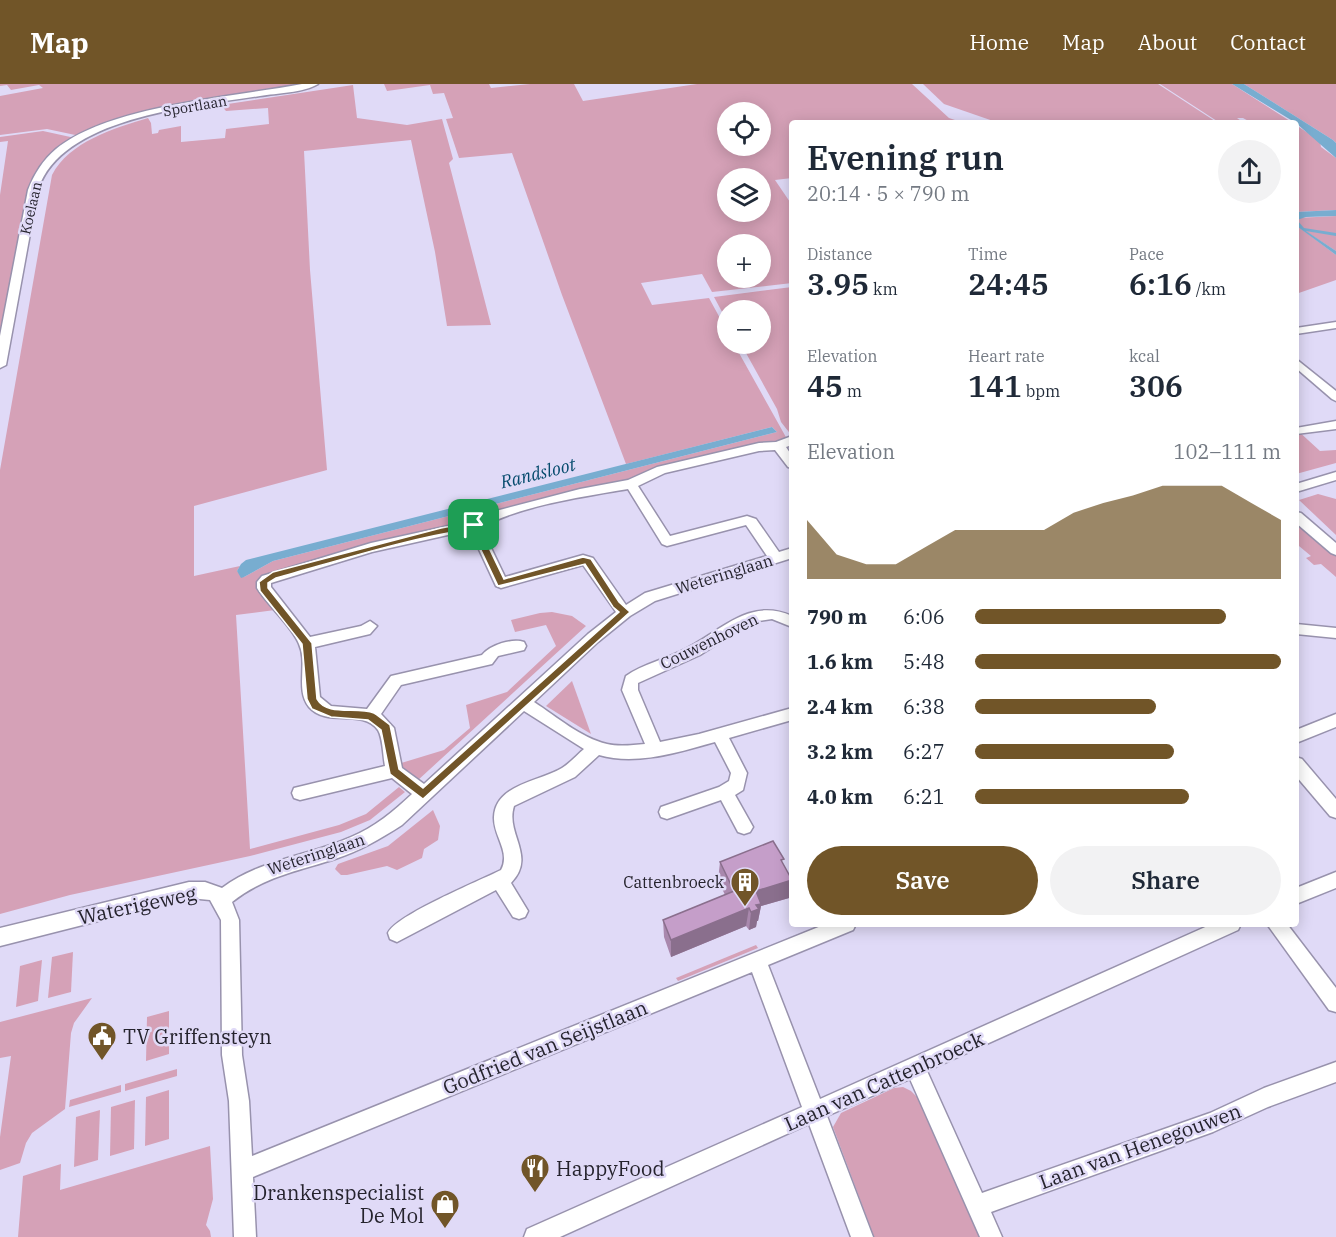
<!DOCTYPE html>
<meta charset="utf-8">
<style>
body{margin:0;font-family:"IBM Plex Serif",serif;background:#f2f2f3;color:#1f2937;height:100vh;display:flex;flex-direction:column;font-size:22px;white-space:nowrap}
*{box-sizing:border-box;margin:0}
p{font-size:20px;color:#747a83}
.icon{flex:none;width:33px;height:33px;fill:none;stroke:currentColor;stroke-width:2;stroke-linecap:round;stroke-linejoin:round}
.map{position:relative;flex:1;overflow:hidden}
.sheet{position:absolute;left:789px;top:36px;width:510px;height:807px;display:flex;flex-direction:column;background:#fff;border-radius:6px;box-shadow:0 3px 15px #0003}
.sheet>*{flex:none}
.fabs{position:absolute;left:717px;top:18px;display:grid;gap:12px}
.fabs a{display:grid;place-items:center;width:54px;height:54px;border-radius:50%;background:#fff;box-shadow:0 3px 15px #0003;font-size:30px}
.pin{position:absolute;display:grid;place-items:center;width:51px;height:51px;color:#fff;margin:-26px;border-radius:12px;box-shadow:0 3px 9px #0006}
.round{display:grid;place-items:center;flex:none;width:63px;height:63px;border-radius:32px;background:#f2f2f3}
.overview{display:flex;align-items:center;justify-content:space-between;height:102px;padding:0 18px}
h1{font-size:33px;font-weight:600;line-height:45px}
.figures{display:grid;grid-template-columns:repeat(3,1fr);gap:9px;height:102px;padding:6px 18px}
.figures div{display:grid;align-content:center}
.figures b{font-size:30px;font-weight:600}
.figures small{font-size:16px;font-weight:400}
.figures p{font-size:16px}
.chart{height:168px;padding:12px 18px}
.chart p{display:flex;justify-content:space-between}
.chart svg{width:100%;height:108px;margin-top:6px;fill:#715528;opacity:.7}
.primary-button{display:flex;gap:12px;margin-top:auto;padding:12px 18px}
.primary-button a{flex:1;height:69px;border-radius:36px;background:#715528;color:#fff;font-size:24px;font-weight:600;line-height:69px;text-align:center}
.primary-button a+a{background:#f2f2f3;color:#1f2937}
ul{padding:0 18px;list-style:none;font-size:20px}
li{display:grid;grid-template-columns:96px 72px 1fr;align-items:center;height:45px}
li i{height:15px;border-radius:8px;background:#715528}
header{display:flex;align-items:center;gap:36px;box-sizing:border-box;height:84px;padding:0 30px;background:#715528;color:#fff}
header strong{font-size:28px}
nav{display:flex;gap:33px;margin-inline-start:auto;font-size:21px}
.map>svg:first-child{display:block}
.green{fill:#d5a1b7;fill-rule:evenodd}
.water{fill:#78add0}
.lines{fill:none;stroke-linecap:round;stroke-linejoin:round}
.minor-casing{stroke:#9892ad;stroke-width:3}
.minor{fill:#fff;fill-rule:evenodd}
.wall{fill:#a988ad}
.shaded-wall{fill:#8a6f8d}
.building{fill:#c59ec9;stroke:#8a6f8d;stroke-width:1.5}
.route{fill:#715528;stroke:#fff;stroke-width:1.5;fill-rule:evenodd}
.labels{text-anchor:middle;dominant-baseline:central;stroke-width:5;stroke-linejoin:round;paint-order:stroke}
.far-street-label{font-size:14px;fill:#25232d;stroke:#e0daf7}
.street-label{font-size:16px;fill:#25232d;stroke:#e0daf7}
.poi-label{font-size:16px;fill:#25232d;stroke:#e0daf7;text-anchor:end}
.water-label{font-size:18px;font-style:italic;fill:#044a6c;stroke:#e0daf7}
.near-street-label{font-size:20px;fill:#25232d;stroke:#e0daf7}
.near-poi-label{font-size:20px;fill:#25232d;stroke:#e0daf7;text-anchor:start}
</style>
<header>
<strong>Map</strong>
<nav><a>Home</a><a>Map</a><a>About</a><a>Contact</a></nav>
</header>
<div class="map">
<svg width="1336" height="1153" viewBox="0 0 1336 1153">
<rect width="100%" height="100%" fill="#e0daf7"/>
<!-- green -->
<g class="green">
<path d="M0,0H307L173,23L80,52L47,45L0,51V12L43,4L39,1L11,6L7,1L0,2Z"/>
<path d="M384,0H489L491,4L530,0H574L583,17L697,0H912L949,34L964,39H792V94L775,96L792,121V199L712,208L702,190L641,199L652,221L709,214L727,247L728,260H734L787,355L631,395L580,406L463,439L417,448L276,487L261,495L275,526L236,531L250,765L339,741L366,730L399,703L405,708L370,736L341,748L250,772L70,811L0,830V386L52,91C69,58 114,44 148,34L151,39L152,50L158,49L159,46L181,42V58L225,54L226,45L269,40L268,24L226,27L221,21L353,1L357,34L407,41L442,35L453,75L449,79L491,241L447,242L435,168L411,56L304,67L310,186L327,386L194,422V492L240,482L237,487L244,493L273,477L777,348L772,343L626,380L562,211L512,69L459,74L446,35L453,34L444,9L433,10L430,1L387,7ZM728,28H760V62H728ZM728,94H760V128H728ZM728,160H760V194H728Z"/>
<path d="M923,0H1158L1218,39H999L944,20Z"/>
<path d="M1160,0H1232L1293,39H1252L1243,34H1237L1244,39H1220Z"/>
<path d="M1244,0H1336V59L1333,56Z"/>
<path d="M1296,41L1320,57L1321,63L1336,74V126L1296,128Z"/>
<path d="M43,47L75,54L44,80L0,260V111L8,57L0,58V53Z"/>
<path d="M1336,132V167L1296,141L1336,171V196L1296,210V134Z"/>
<path d="M792,203L790,338L792,352L781,338L777,325L741,260H760V226H728L727,237L714,213Z"/>
<path d="M1296,345L1320,367L1336,366V379L1296,390Z"/>
<path d="M1318,410L1336,415V451L1299,416Z"/>
<path d="M1296,438L1336,471V493L1321,480L1314,481L1306,474L1311,472L1299,462H1296Z"/>
<path d="M552,528L572,532L586,542L417,697L399,683L398,680L444,666L470,644L466,621L507,608L556,562L546,541L515,548L511,536L540,529Z"/>
<path d="M572,597L591,650L546,622Z"/>
<path d="M433,726L440,742L438,756L424,765L422,774L397,786L387,782L347,791H341L335,785L338,780L388,762Z"/>
<path d="M756,861L758,864L678,897L676,894Z"/>
<path d="M73,868L71,908L48,914L52,873Z"/>
<path d="M42,876L38,917L16,923L20,882Z"/>
<path d="M92,914L74,939L71,949L65,1025L32,1049L26,1059L20,1079L0,1086V1053L11,972L0,974V938Z"/>
<path d="M169,927V970L146,977L147,933Z"/>
<path d="M177,985V992L125,1007V1000Z"/>
<path d="M121,1001V1008L69,1023L70,1016Z"/>
<path d="M903,1003L911,1007L919,1015L981,1153H874L833,1043L841,1029L894,1004Z"/>
<path d="M169,1006V1055L145,1062L146,1013Z"/>
<path d="M135,1016L134,1065L110,1072L111,1023Z"/>
<path d="M100,1026L98,1076L74,1083L76,1033Z"/>
<path d="M210,1062L213,1115L206,1141L210,1147L211,1153H18L23,1092L61,1080L60,1106Z"/>
</g>
<!-- water -->
<g class="water">
<path d="M1232,0H1244L1333,56L1336,59V74L1296,39Z"/>
<path d="M1336,126V132L1306,133L1297,136L1304,144L1336,149V152L1306,147L1336,167V171L1298,143L1296,128Z"/>
<path d="M772,343L777,348L273,477L244,493L241,494L237,487L241,480L246,476Z"/>
</g>
<g class="lines">
<!-- minor casing -->
<g class="minor-casing">
<g id="minor">
<path d="M302,0H318C303,9 277,9 260,12C195,22 61,33 38,106L6,281L0,284V252L28,106C34,90 43,76 56,65C110,21 234,13 302,0Z"/>
<path d="M1336,238V244L1296,250V244Z"/>
<path d="M1296,275L1336,307V317L1332,315L1296,284Z"/>
<path d="M1336,337V345L1296,350V344Z"/>
<path d="M792,352V361L786,363L792,372V384L788,383L775,366L759,367L665,389L638,402L670,452L747,432L756,435L779,468L792,464V474L655,517L630,532L598,558L534,618C557,633 581,654 607,660C619,663 633,661 645,660L622,606L626,592C643,580 663,576 681,567C719,550 747,512 792,532V543L772,535L758,537L742,544L700,571L638,599V606L660,658L699,650L792,624V636L729,654L747,689L743,706L735,711L753,743L750,748L744,750L738,748L721,716L667,735L661,733L659,728L661,723L719,703L729,697L731,689L715,658C679,668 636,682 599,671L575,693L514,722C505,750 537,772 511,799L528,827L525,833L519,835L513,833L496,806L397,858L390,855L388,849C396,831 479,797 501,786C511,768 493,752 494,733C495,700 541,697 562,684C570,679 577,671 584,665L524,627L402,741C380,755 360,767 335,775C298,787 263,793 232,818L239,836L242,971L249,1017L252,1072L826,840H856L853,846L768,881L820,1015L1212,840H1241L1238,846L927,987L982,1109L1210,1029L1264,1004L1336,978V998L1268,1023L1213,1048L991,1128L1002,1153H980L910,995L827,1032L873,1153H851L809,1040L560,1153H524L527,1145L802,1023L752,888L253,1093L256,1153H234L229,1017L222,971L221,836L210,816L189,814L0,862V844L189,798H205L222,804C261,775 308,772 351,753C375,743 394,727 412,710L392,694L300,716L294,714L292,709L294,704L385,682C383,672 383,654 378,646C362,624 327,644 309,623C295,606 308,579 299,560C292,542 268,522 257,504V498L262,492L371,459L471,437L492,428L580,405L628,396L657,383L759,359L776,358ZM628,405L662,460L667,462L746,441L767,472L645,509L626,521L593,474L583,471L505,493L481,443C524,421 581,413 628,405ZM470,446L496,502L501,504L583,481L616,528L588,550L424,700L402,684L394,644L381,630L401,601L492,580L498,572L524,566L526,562L524,558C512,554 490,561 482,571L391,592L367,625L331,622L320,613L315,563L370,550L377,542L370,537L361,542L310,553L271,503V499L372,468Z"/>
<path d="M1336,388V396L1296,408V400Z"/>
<path d="M1296,428L1301,429L1336,459V471L1331,469L1296,439Z"/>
<path d="M1296,540L1336,544V554L1296,550Z"/>
<path d="M1336,630V643L1296,659V646Z"/>
<path d="M1296,673L1302,675L1336,715V734L1330,732L1296,692Z"/>
<path d="M1336,788V804L1296,820V804Z"/>
<path d="M1267,840H1287L1336,904V928L1329,926Z"/>
</g>
</g>
<!-- minor -->
<use href="#minor" class="minor"/>
</g>
<!-- wall -->
<path class="wall" d="M720,778L783,781L789,814L761,822L758,837H757L756,843L749,846L746,842L671,873L664,853L663,836L725,811L718,796Z"/>
<!-- shaded-wall -->
<g class="shaded-wall">
<path d="M792,796L789,814L761,822L758,837H757L756,843L749,846L751,828L756,807Z"/>
<path d="M749,824L746,842L671,873V856Z"/>
</g>
<!-- building -->
<path class="building" d="M773,757L784,775L781,776L792,796L756,807L761,820L756,821L759,825L751,828L749,824L671,856L663,836L734,807L720,778Z"/>
<!-- route -->
<path class="route" d="M474,438L478,441L504,495L583,473L591,475L619,518L630,528L423,715L390,690L381,646L368,636L331,633L312,625L307,615L302,560L260,507L259,498L273,488L441,444ZM471,445L498,502L585,480L613,523L619,528L423,704L399,685L390,641C385,637 379,632 374,629C357,622 327,633 317,615L312,559L268,504V499L276,494C341,476 405,455 471,445Z"/>
<!-- icons -->
<defs>
<g id="building-pin" transform="scale(1.5)"><path d="M0 17L-7.5 6A9.5 9.5 0 1 1 7.5 6Z" fill="#715528" stroke="#e0daf7"/><path d="M-4-6H4V6H1V3H-1V6H-4ZM-2.5-4.3h1.7v1.8h-1.7ZM.8-4.3h1.7v1.8H.8ZM-2.5-1h1.7V.8h-1.7ZM.8-1h1.7V.8H.8Z" fill="#fff"/></g>
<g id="civic-pin" transform="scale(1.5)"><path d="M0 17L-7.5 6A9.5 9.5 0 1 1 7.5 6Z" fill="#715528" stroke="#e0daf7"/><path d="M-.6-6.5H3V-4.5H.6V-3L4-1V1h2V6H-6V1h2V-1L-.6-3ZM-1.2 2.5V6h2.4V2.5Z" fill="#fff"/></g>
<g id="restaurant-pin" transform="scale(1.5)"><path d="M0 17L-7.5 6A9.5 9.5 0 1 1 7.5 6Z" fill="#715528" stroke="#e0daf7"/><path d="M-5-6h1v4h1v-4h1v4h1v-4h1v5L-1.5 .5V6h-2V.5L-5-1ZM5-6V6H3V1.5H1.5Q1.5-4 5-6Z" fill="#fff"/></g>
<g id="shop-pin" transform="scale(1.5)"><path d="M0 17L-7.5 6A9.5 9.5 0 1 1 7.5 6Z" fill="#715528" stroke="#e0daf7"/><path d="M-5-2.5h2.3a2.7 3.5 0 0 1 5.4 0H5L5.5 6h-11ZM-1.5-2.5h3a1.5 2.3 0 0 0-3 0Z" fill="#fff"/></g>
</defs>
<g fill-rule="evenodd">
<use href="#building-pin" x="745" y="798"/>
<use href="#civic-pin" x="102" y="952"/>
<use href="#restaurant-pin" x="535" y="1084"/>
<use href="#shop-pin" x="445" y="1120"/>
</g>
<g class="labels">
<!-- far-street labels -->
<g class="far-street-label">
<text transform="translate(195 22) rotate(-10)">Sportlaan</text>
<text transform="translate(31 124) rotate(-77)">Koelaan</text>
</g>
<!-- street labels -->
<g class="street-label">
<text transform="translate(724 490) rotate(-17)">Weteringlaan</text>
<text transform="translate(709 557) rotate(-26)">Couwenhoven</text>
<text transform="translate(316 770) rotate(-18)">Weteringlaan</text>
</g>
<!-- poi labels -->
<g class="poi-label">
<text x="724" y="798">Cattenbroeck</text>
</g>
<!-- water labels -->
<g class="water-label">
<text transform="translate(538 389) rotate(-14)">Randsloot</text>
</g>
<!-- near-street labels -->
<g class="near-street-label">
<text transform="translate(137 821) rotate(-12)">Waterigeweg</text>
<text transform="translate(545 963) rotate(-22)">Godfried van Seijstlaan</text>
<text transform="translate(884 997) rotate(-24)">Laan van Cattenbroeck</text>
<text transform="translate(1140 1062) rotate(-20)">Laan van Henegouwen</text>
</g>
<!-- near-poi labels -->
<g class="near-poi-label">
<text x="123" y="952">TV Griffensteyn</text>
<text x="556" y="1084">HappyFood</text>
<text x="424" y="1108" text-anchor="end">Drankenspecialist<tspan x="424" dy="23">De Mol</tspan></text>
</g>
</g>
</svg>
<div class="fabs">
<a><svg class="icon" aria-label="locate" viewBox="0 0 24 24"><circle cx="12" cy="12" r="6"/><path d="M12 2v4M12 18v4M2 12h4M18 12h4"/></svg></a>
<a><svg class="icon" aria-label="layers" viewBox="0 0 24 24"><path d="M12 4l9 5-9 5-9-5zM3 14l9 5 9-5"/></svg></a>
<a>+</a>
<a>−</a>
</div>
<div class="pin" style="left:474px;top:441px;background:#1e9e55"><svg class="icon" aria-label="arrive" viewBox="0 0 24 24"><path d="M6 21V4h12l-3 4 3 4H6"/></svg></div>
<section class="sheet">
<div class="overview"><div><h1>Evening run</h1><p>20:14 · 5 × 790 m</p></div><a class="round"><svg class="icon" aria-label="share" viewBox="0 0 24 24"><path d="M12 15V3M7 8l5-5 5 5M5 13v7h14v-7"/></svg></a></div>
<div class="figures">
<div><p>Distance</p><b>3.95<small> km</small></b></div>
<div><p>Time</p><b>24:45</b></div>
<div><p>Pace</p><b>6:16<small> /km</small></b></div>
</div>
<div class="figures">
<div><p>Elevation</p><b>45<small> m</small></b></div>
<div><p>Heart rate</p><b>141<small> bpm</small></b></div>
<div><p>kcal</p><b>306</b></div>
</div>
<div class="chart"><p><span>Elevation</span>102–111 m</p>
<svg viewBox="0 0 160 44" preserveAspectRatio="none"><path d="M0 44V20L10 34L20 38L30 38L40 31L50 24L60 24L70 24L80 24L90 17L100 13L110 10L120 6L130 6L140 6L150 13L160 20V44z"/></svg>
</div>
<ul>
<li><b>790 m</b>6:06<i style="width:82%"></i></li>
<li><b>1.6 km</b>5:48<i style="width:100%"></i></li>
<li><b>2.4 km</b>6:38<i style="width:59%"></i></li>
<li><b>3.2 km</b>6:27<i style="width:65%"></i></li>
<li><b>4.0 km</b>6:21<i style="width:70%"></i></li>
</ul>
<div class="primary-button"><a>Save</a><a>Share</a></div>
</section>
</div>
